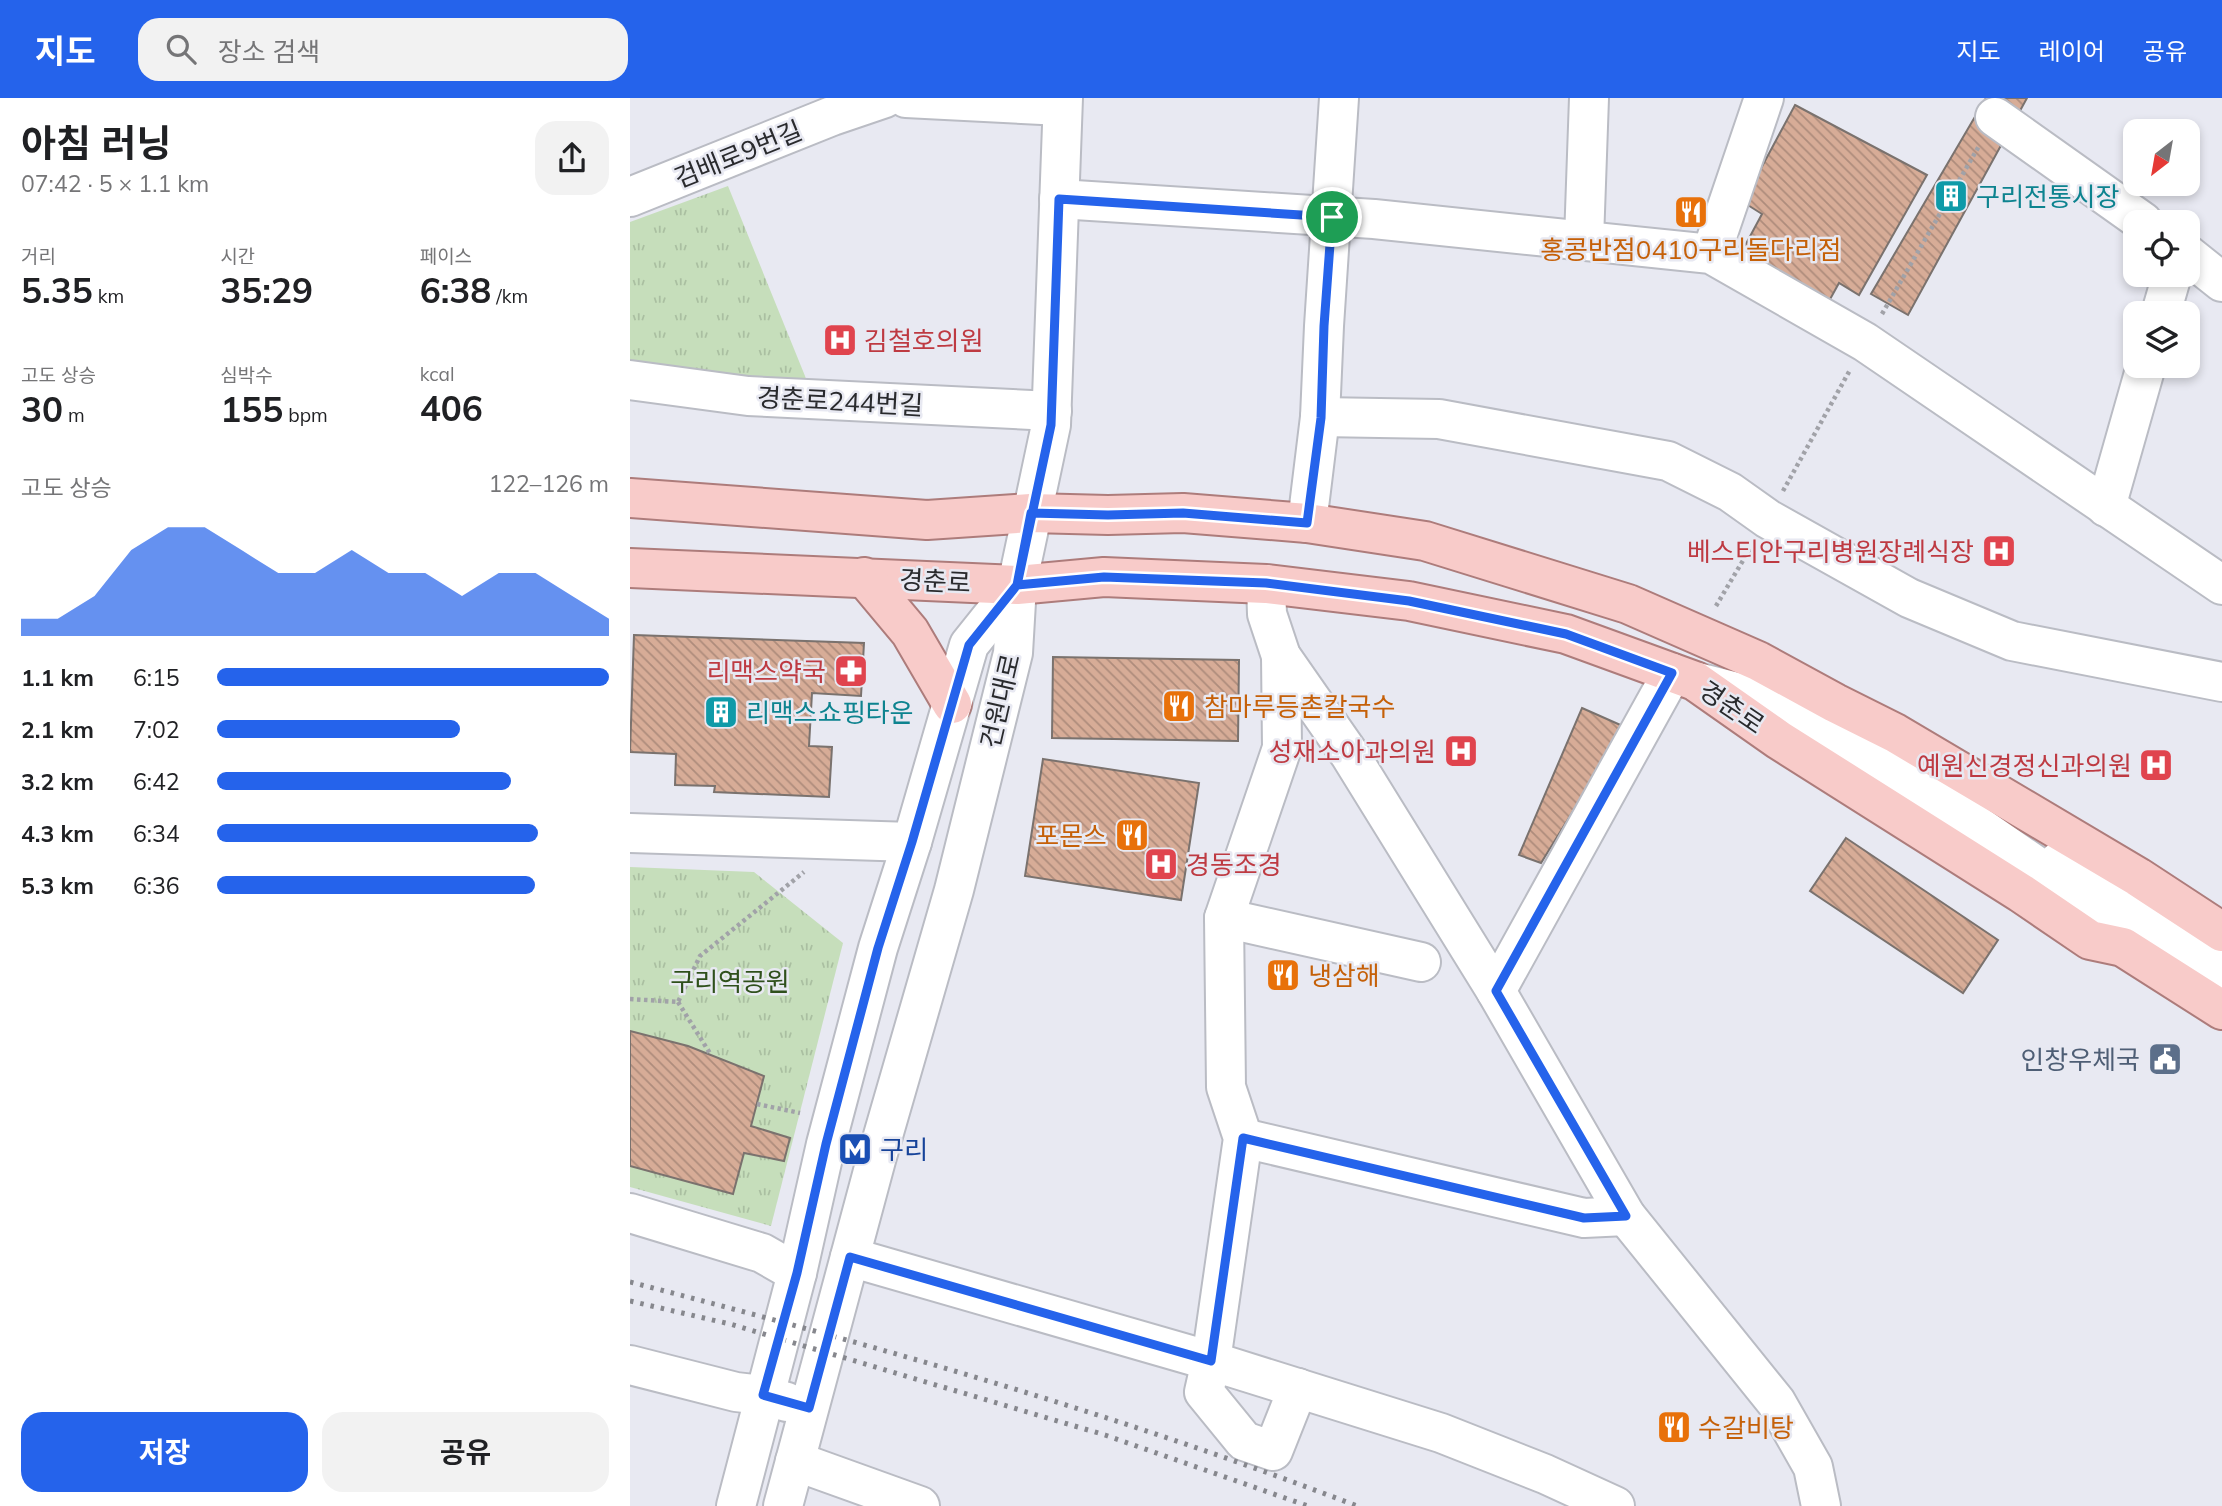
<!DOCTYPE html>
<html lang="ko">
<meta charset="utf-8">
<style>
body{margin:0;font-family:Mulish,"Noto Sans KR",sans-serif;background:#f2f2f2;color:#202124;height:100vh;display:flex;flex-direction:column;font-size:26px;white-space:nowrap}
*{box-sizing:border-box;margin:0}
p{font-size:23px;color:#757577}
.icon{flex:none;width:38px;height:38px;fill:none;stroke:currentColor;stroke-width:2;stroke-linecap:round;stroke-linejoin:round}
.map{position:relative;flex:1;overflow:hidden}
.panel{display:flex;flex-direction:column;background:#fff;width:630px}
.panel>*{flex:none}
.needle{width:46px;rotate:211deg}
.buttons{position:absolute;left:1493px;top:21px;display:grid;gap:14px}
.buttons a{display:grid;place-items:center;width:77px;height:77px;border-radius:14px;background:#fff;box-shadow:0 4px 10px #0003;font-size:35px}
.pin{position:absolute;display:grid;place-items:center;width:60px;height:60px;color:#fff;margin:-30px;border:4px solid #fff;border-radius:50%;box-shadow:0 2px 7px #0007}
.round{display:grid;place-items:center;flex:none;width:74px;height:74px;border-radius:21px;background:#f2f2f2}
.overview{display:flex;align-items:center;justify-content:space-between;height:119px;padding:0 21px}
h1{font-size:38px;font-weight:700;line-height:52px}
.metrics{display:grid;grid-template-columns:repeat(3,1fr);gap:10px;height:119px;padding:7px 21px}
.metrics div{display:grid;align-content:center}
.metrics b{font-size:35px;font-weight:700}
.metrics small{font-size:19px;font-weight:400}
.metrics p{font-size:19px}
.chart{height:196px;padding:14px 21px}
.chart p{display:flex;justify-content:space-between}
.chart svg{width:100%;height:126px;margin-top:7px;fill:#2563eb;opacity:.7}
.button{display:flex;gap:14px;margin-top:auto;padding:14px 21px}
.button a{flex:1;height:80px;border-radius:21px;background:#2563eb;color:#fff;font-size:28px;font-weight:700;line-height:80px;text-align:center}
.button a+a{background:#f2f2f2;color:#202124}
ul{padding:0 21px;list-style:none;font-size:23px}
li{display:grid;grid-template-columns:112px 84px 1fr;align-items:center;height:52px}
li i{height:18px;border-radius:9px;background:#2563eb}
header{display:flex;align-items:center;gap:42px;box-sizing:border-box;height:98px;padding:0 35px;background:#2563eb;color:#fff}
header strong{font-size:33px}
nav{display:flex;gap:38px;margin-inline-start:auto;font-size:24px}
.search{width:490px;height:63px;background:#f2f2f2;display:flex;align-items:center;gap:18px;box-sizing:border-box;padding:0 24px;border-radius:21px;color:#757577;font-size:26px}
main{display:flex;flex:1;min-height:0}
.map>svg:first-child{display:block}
.park{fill:url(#park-tufts)}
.building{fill:url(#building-back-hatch);stroke:#7a726e;stroke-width:2}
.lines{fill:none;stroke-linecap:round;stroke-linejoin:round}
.minor-casing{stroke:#babcc4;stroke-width:42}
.major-casing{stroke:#ad7c7b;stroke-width:42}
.path{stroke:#a1a2a8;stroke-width:4.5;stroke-dasharray:3.5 3.5;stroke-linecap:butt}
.minor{stroke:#fff;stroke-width:38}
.major{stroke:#f8cbc9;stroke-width:38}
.rail{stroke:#86878d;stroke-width:5;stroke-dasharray:3.5 7;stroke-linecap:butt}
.route-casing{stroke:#fff;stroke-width:14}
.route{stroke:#2563eb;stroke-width:9}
.labels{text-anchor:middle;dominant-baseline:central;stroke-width:5;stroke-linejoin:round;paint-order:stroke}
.street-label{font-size:26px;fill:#292a2d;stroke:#e8e9f2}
.culture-label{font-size:26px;fill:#0d838f;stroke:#e8e9f2;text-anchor:start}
.food-label{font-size:26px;fill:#c56008;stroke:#e8e9f2;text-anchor:start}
.health-label{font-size:26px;fill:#be3a42;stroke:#e8e9f2;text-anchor:end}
.park-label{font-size:26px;fill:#2f501c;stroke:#e8e9f2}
.service-label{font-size:26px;fill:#4e5e75;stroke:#e8e9f2;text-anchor:end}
.transit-label{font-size:26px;fill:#164399;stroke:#e8e9f2;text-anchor:start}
</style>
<header>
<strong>지도</strong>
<div class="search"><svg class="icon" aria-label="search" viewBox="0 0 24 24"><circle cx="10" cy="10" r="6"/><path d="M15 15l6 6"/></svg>장소 검색</div>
<nav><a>지도</a><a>레이어</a><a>공유</a></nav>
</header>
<main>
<section class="panel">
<div class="overview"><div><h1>아침 러닝</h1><p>07:42 · 5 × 1.1 km</p></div><a class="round"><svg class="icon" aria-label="share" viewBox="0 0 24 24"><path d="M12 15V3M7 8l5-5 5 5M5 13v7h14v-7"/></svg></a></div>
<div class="metrics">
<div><p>거리</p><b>5.35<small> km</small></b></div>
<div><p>시간</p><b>35:29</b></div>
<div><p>페이스</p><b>6:38<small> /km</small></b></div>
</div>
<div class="metrics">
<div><p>고도 상승</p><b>30<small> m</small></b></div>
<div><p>심박수</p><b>155<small> bpm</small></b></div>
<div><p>kcal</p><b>406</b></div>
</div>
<div class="chart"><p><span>고도 상승</span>122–126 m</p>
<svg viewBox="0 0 160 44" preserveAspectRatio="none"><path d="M0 44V38L10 38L20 30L30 14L40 6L50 6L60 14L70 22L80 22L90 14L100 22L110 22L120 30L130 22L140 22L150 30L160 38V44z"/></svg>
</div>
<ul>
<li><b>1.1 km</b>6:15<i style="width:100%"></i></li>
<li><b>2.1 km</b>7:02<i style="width:62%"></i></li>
<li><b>3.2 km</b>6:42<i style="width:75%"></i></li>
<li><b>4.3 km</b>6:34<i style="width:82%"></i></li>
<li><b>5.3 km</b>6:36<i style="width:81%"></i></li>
</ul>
<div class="button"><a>저장</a><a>공유</a></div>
</section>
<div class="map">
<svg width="1592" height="1408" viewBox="0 0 1592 1408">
<defs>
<pattern id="park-tufts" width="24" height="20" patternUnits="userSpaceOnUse" patternTransform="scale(1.75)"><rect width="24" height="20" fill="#c6debb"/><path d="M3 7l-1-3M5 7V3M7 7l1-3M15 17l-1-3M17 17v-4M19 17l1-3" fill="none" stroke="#aabfa1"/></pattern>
<pattern id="building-back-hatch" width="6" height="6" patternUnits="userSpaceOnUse" patternTransform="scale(1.75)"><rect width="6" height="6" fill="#d7ac97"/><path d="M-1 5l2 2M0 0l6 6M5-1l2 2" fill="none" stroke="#ae8c7c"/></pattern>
</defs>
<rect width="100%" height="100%" fill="#e8e9f2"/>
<!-- park -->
<g class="park">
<path d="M98,88L175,278L179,290L0,272V124Z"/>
<path d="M0,769L124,774L213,845L141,1128L0,1089Z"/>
</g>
<!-- building -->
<g class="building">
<path d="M1356,0H1397L1278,217L1241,196Z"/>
<path d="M1165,7L1297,77L1229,197L1209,185L1198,205L1111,155L1132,116L1113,104Z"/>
<path d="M4,537L234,545L231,598L182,595L179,648L202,649L199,699L84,694L85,688L45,687L46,656L0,654Z"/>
<path d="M423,559L609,562L608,643L422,640Z"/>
<path d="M952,610L995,629L911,765L889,757Z"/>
<path d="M413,661L569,685L551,802L395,778Z"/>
<path d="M1216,740L1368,842L1333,895L1180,793Z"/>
<path d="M0,933L58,948L134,978L121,1028L160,1040L154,1063L114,1055L103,1096L0,1068Z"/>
</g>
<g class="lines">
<!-- minor casing -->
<g class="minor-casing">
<g id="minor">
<path d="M276,0L432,8"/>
<path d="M1365,19L1513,124"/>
<path d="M0,99L202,18L255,0"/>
<path d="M429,101L744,121L1081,156L1235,244L1592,487"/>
<path d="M954,142L959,0"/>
<path d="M1081,156L1134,0"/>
<path d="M1558,157L1592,184"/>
<path d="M1531,215L1542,177"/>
<path d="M0,282L118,298L422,313"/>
<path d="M690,319L809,321L1038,363L1100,394L1138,421L1279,500L1382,543L1592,584"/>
<path d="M1476,409L1516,268"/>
<path d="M677,425L690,319L694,228L709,0"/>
<path d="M636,486L637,516L651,558L720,657L866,893L996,1118L1146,1304L1183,1369L1191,1408"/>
<path d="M651,558L652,650L594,820L596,989L613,1040L581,1263L574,1294L614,1343L643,1353L668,1290"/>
<path d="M1067,584L1126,599L1191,629L1299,694L1405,767L1493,849"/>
<path d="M0,735L282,744"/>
<path d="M1429,763L1592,874"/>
<path d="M594,820L791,864"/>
<path d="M866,893L1042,575"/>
<path d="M613,1040L954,1120L996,1118"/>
<path d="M0,1115L132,1155L167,1175"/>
<path d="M220,1159L581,1263L811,1335L915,1376L985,1408"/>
<path d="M0,1267L106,1294L133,1297L157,1304"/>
<path d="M165,1363L290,1408"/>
<path d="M106,1408L167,1175L196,1046L248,850L282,744L339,547L387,487"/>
<path d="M153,1408L246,1062L324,792L383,555L387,487L421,327L433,0"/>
</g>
</g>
<!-- major casing -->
<g class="major-casing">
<g id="major">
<path d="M0,400L297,422L401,415L478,417L553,415L677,425L795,443L998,506L1128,563L1205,605L1265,635L1508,779L1592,834"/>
<path d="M0,470L387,487L474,479L636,486L779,503L936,536L1065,583L1149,642L1391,795L1460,842L1493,849L1592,912"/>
<path d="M234,479L280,534L322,606"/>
</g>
</g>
<!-- path -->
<g class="path">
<path d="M1252,216L1349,48"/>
<path d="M1153,393L1220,272"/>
<path d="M1086,508L1121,449"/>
<path d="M0,901L48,904L70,858L174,774"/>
<path d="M48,904L81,957"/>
<path d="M127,1006L170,1015"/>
</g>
<!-- minor -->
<use href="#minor" class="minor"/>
<!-- major -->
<use href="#major" class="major"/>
<!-- rail -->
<g class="rail">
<path d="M0,1184C245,1247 490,1317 727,1408"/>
<path d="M0,1203L100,1226L475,1337L678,1408"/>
</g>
</g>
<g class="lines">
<!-- route casing -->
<g class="route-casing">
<path id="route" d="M702,119L694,228L691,320L677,425L553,415L478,417L401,415L387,487L339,547L282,744L248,850L196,1046L167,1175L133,1297L179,1310L220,1159L581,1263L613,1040L954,1120L996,1118L866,893L1042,575L936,536L779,503L636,485L474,479L387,487L421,327L429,101L702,119"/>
</g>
<!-- route -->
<use href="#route" class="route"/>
</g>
<!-- icons -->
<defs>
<g id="building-square" transform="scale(1.75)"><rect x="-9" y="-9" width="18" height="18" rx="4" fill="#0f9aa8" stroke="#e8e9f2"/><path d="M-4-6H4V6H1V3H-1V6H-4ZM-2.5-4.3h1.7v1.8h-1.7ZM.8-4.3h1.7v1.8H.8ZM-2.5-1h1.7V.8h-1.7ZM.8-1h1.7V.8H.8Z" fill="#fff"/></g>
<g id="restaurant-square" transform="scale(1.75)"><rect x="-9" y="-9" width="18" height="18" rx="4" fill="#e8710a" stroke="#e8e9f2"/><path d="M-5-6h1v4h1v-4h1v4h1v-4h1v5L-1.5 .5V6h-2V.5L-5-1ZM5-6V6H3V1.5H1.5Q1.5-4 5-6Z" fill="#fff"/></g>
<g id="hospital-square" transform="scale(1.75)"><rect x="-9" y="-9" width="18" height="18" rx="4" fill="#e0444e" stroke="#e8e9f2"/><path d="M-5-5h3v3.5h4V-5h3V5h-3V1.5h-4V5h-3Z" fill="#fff"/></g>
<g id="pharmacy-square" transform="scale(1.75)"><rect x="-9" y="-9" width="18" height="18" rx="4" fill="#e0444e" stroke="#e8e9f2"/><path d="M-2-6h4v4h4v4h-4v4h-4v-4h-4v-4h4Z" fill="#fff"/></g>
<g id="civic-square" transform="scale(1.75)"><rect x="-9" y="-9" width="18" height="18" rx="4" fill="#5c6f8a" stroke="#e8e9f2"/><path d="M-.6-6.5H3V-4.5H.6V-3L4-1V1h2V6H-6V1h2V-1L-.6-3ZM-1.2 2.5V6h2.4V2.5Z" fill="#fff"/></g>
<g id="metro-square" transform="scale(1.75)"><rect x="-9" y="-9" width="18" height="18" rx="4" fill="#1a4fb4" stroke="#e8e9f2"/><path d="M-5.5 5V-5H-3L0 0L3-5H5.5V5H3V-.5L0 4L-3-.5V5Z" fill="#fff"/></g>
</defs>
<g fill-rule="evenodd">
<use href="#building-square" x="1321" y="98"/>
<use href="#restaurant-square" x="1061" y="114"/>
<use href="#hospital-square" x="210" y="242"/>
<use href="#hospital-square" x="1369" y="453"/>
<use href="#pharmacy-square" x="221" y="573"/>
<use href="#restaurant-square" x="549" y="608"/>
<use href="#building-square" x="91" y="614"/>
<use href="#hospital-square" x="831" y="653"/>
<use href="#hospital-square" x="1526" y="667"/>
<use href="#restaurant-square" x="502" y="737"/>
<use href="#hospital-square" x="531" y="766"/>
<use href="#restaurant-square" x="653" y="877"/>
<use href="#civic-square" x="1535" y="961"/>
<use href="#metro-square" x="225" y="1051"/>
<use href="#restaurant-square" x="1044" y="1329"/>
</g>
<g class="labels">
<!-- street labels -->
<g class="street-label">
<text transform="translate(108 56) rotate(-22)">검배로9번길</text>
<text transform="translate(210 303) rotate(3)">경춘로244번길</text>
<text transform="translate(305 483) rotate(3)">경춘로</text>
<text transform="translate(370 603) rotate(-77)">건원대로</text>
<text transform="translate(1102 609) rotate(34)">경춘로</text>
</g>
<!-- culture labels -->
<g class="culture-label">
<text x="1346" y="98">구리전통시장</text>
<text x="116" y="614">리맥스쇼핑타운</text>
</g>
<!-- food labels -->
<g class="food-label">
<text x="1061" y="151" text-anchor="middle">홍콩반점0410구리돌다리점</text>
<text x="574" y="608">참마루등촌칼국수</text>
<text x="477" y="737" text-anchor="end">포몬스</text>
<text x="678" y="877">냉삼해</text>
<text x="1068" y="1329">수갈비탕</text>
</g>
<!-- health labels -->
<g class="health-label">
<text x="234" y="242" text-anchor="start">김철호의원</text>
<text x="1344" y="453">베스티안구리병원장례식장</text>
<text x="196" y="573">리맥스약국</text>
<text x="806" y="653">성재소아과의원</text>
<text x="1502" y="667">예원신경정신과의원</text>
<text x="556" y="766" text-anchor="start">경동조경</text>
</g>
<!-- park labels -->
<g class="park-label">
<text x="100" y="883">구리역공원</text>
</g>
<!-- service labels -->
<g class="service-label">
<text x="1510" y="961">인창우체국</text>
</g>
<!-- transit labels -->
<g class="transit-label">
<text x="250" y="1051">구리</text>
</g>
</g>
</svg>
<div class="buttons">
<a><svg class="needle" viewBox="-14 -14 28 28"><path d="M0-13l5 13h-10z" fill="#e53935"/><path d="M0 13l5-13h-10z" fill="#757577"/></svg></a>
<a><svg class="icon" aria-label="locate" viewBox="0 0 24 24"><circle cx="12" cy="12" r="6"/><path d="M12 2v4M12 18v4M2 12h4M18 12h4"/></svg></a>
<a><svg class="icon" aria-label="layers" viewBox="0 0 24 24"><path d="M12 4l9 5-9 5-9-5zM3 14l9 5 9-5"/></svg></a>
</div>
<div class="pin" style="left:702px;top:119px;background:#1e9e55"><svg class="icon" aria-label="arrive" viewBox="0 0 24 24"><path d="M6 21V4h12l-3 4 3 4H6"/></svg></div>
</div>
</main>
